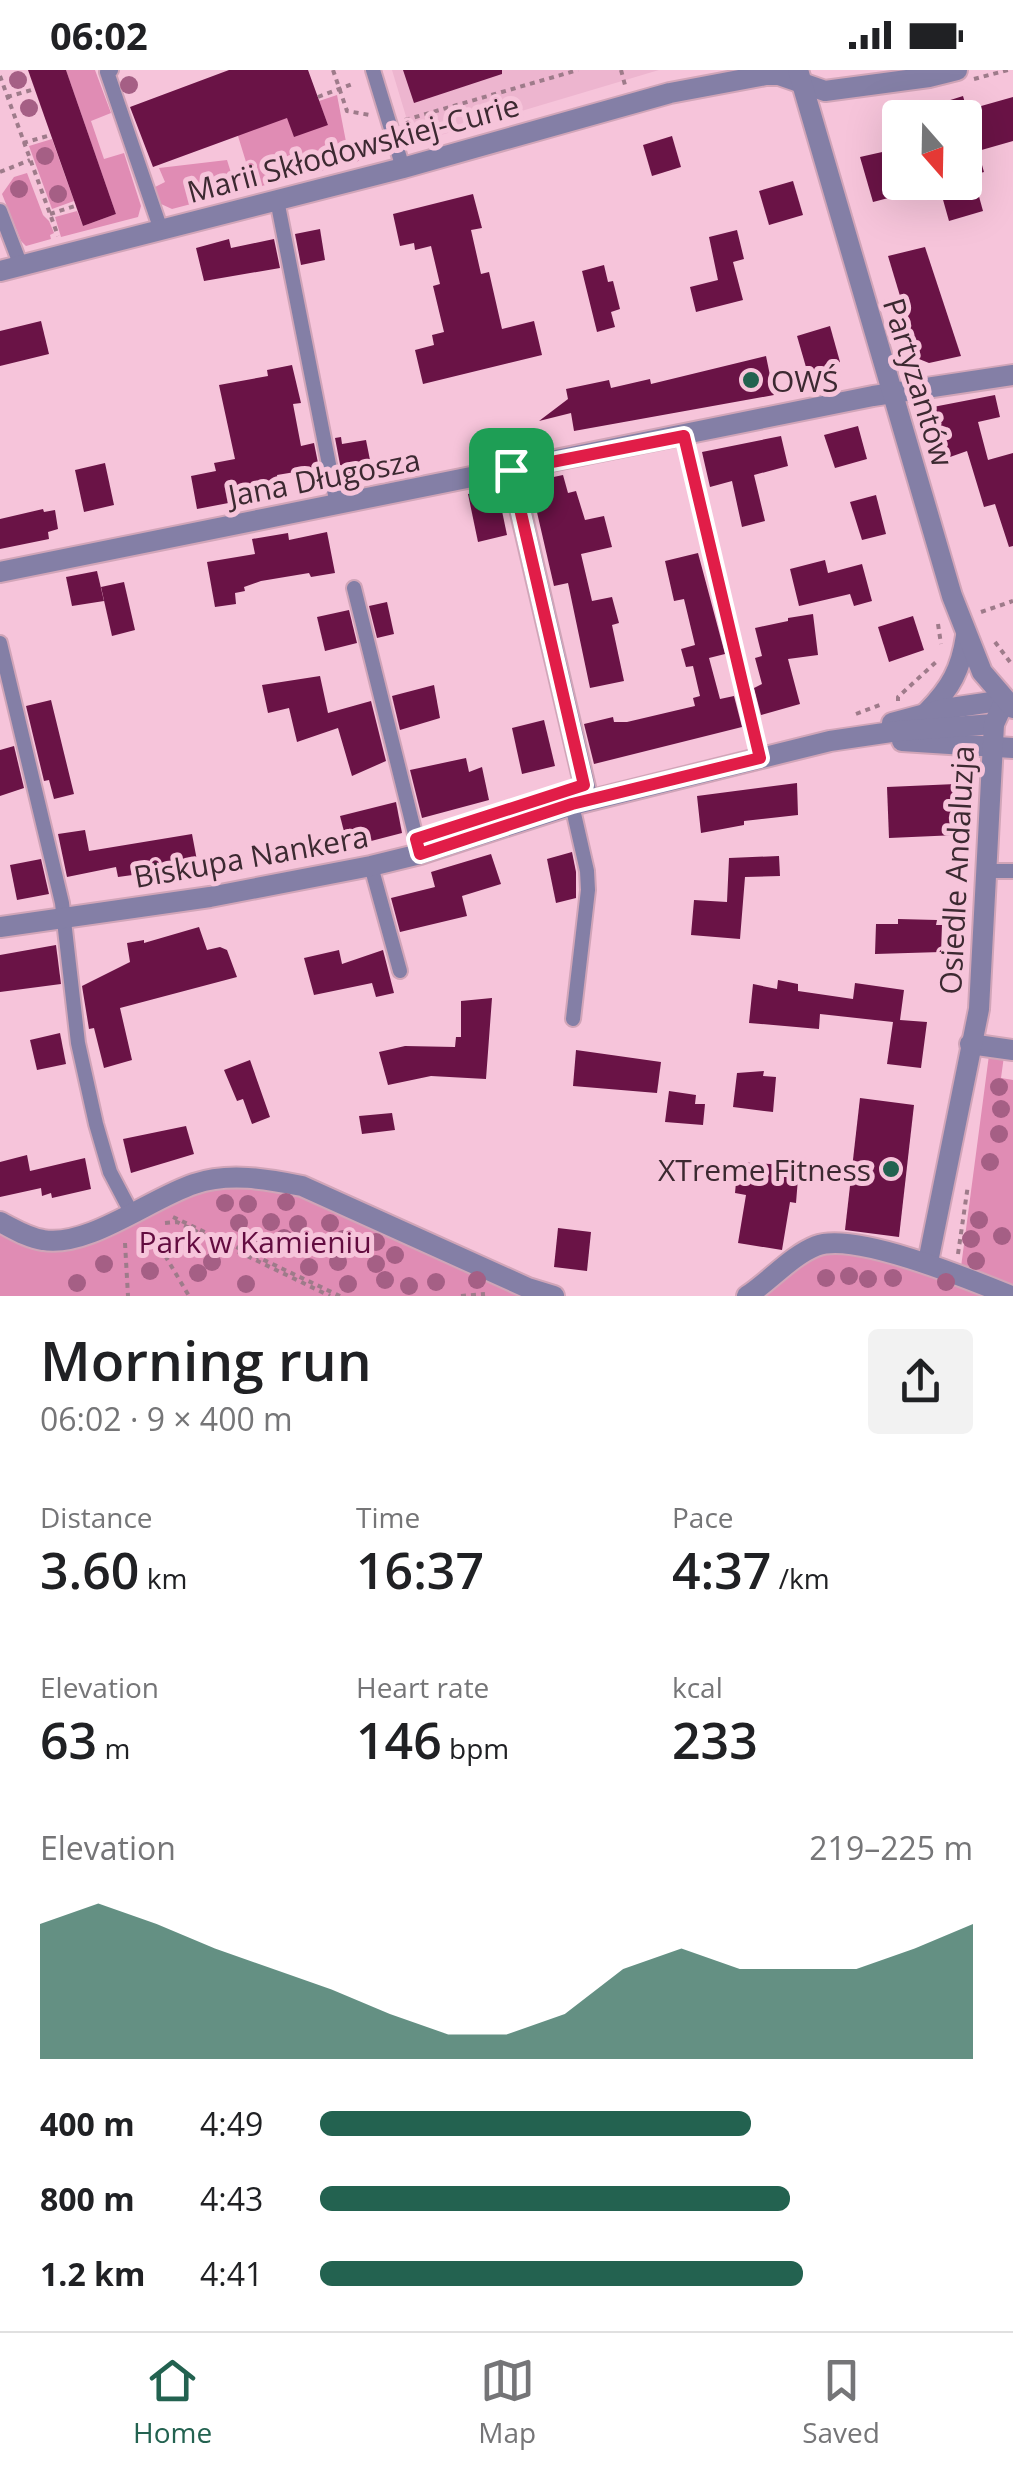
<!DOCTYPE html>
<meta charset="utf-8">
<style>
body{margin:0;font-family:"Open Sans",sans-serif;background:#f2f2f2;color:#202124;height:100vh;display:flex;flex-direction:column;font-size:38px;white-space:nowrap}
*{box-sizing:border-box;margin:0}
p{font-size:32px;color:#757577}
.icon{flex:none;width:55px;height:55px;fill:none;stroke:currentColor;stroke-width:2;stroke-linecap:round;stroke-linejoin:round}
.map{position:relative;height:1226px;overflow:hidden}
.drawer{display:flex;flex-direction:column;background:#fff;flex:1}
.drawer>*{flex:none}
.needle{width:65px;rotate:160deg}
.tools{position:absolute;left:882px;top:30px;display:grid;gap:20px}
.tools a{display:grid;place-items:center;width:100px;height:100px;border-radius:10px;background:#fff;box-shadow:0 10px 40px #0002;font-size:50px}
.pin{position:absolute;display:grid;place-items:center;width:85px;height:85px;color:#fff;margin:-42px;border-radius:20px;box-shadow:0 5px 15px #0006}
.round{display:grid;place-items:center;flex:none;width:105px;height:105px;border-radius:10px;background:#f2f2f2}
.overview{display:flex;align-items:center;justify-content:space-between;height:170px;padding:0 40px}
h1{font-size:55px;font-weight:600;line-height:75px}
.figures{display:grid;grid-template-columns:repeat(3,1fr);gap:15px;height:170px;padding:10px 40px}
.figures div{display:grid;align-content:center}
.figures b{font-size:50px;font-weight:600}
.figures small{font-size:28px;font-weight:400}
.figures p{font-size:28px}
.chart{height:280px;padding:20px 40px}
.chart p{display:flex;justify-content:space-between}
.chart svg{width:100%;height:180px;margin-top:10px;fill:#236250;opacity:.7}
ul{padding:0 40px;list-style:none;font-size:32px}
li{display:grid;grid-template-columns:160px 120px 1fr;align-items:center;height:75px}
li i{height:25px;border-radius:12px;background:#236250}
.status{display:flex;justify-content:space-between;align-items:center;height:70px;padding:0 50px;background:#fff;direction:ltr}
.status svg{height:28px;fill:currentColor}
.tab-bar{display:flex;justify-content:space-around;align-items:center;height:140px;border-top:2px solid #e0e0e0;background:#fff;font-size:28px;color:#757577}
.tab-bar a{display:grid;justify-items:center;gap:5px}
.tab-bar .selected{color:#236250}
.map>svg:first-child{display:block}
.built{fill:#edb5cf}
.green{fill:#e08cb4}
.building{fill:#6a1346}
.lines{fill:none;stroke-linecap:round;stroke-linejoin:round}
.service-casing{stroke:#d1a5b8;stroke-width:18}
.minor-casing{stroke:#d1a5b8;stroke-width:24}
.tertiary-casing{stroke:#d1a5b8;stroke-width:24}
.path{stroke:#9e7b8a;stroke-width:4;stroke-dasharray:5 5;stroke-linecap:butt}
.service{stroke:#847fa6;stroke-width:14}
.minor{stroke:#847fa6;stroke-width:20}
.tertiary{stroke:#847fa6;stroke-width:20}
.tree{fill:#a55f85}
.route-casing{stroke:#fff;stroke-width:20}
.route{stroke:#e11d48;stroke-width:12}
.poi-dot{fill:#236250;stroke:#f6c4da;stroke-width:4}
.labels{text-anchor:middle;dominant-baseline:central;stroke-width:10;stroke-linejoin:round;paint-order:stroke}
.street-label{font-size:30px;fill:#3c2931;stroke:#f6c4da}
.poi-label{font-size:30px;fill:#3c2931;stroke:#f6c4da;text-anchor:start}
.park-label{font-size:30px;fill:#630c40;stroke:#f6c4da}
</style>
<div class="status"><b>06:02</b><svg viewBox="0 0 49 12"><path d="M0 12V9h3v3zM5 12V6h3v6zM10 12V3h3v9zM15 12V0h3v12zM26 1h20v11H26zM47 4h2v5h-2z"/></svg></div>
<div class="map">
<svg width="1013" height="1226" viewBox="0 0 1013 1226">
<rect width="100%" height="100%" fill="#f6c4da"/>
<!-- built -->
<path class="built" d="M392,0H659L414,73Z"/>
<!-- green -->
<g class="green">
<path d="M66,0H95L111,43L91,51L104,89L124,83L141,136L138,147L61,167L55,147L77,141L83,156L116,144Z"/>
<path d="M250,0L328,55L319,31L337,25L347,77L379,70V82L370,88L254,118L238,66Z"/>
<path d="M52,69L74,131L52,139L29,76Z"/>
<path d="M227,90L237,122L172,139L161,134L155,117L165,112L159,98Z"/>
<path d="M27,103L43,145L49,151L54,163L50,165L51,169L26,176L21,171L2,124L14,107Z"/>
<path d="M989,985L1004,986L1001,1008L1013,1010V1217L961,1197Z"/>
<path d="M226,1114L293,1121L532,1226H0V1158L30,1173Z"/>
<path d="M839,1181L904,1196L989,1226H759L811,1185Z"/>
</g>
<!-- building -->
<g class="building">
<path d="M28,0H66L116,144L83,156Z"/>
<path d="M229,0H308L328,55L294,67L287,48L153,97L130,37Z"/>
<path d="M403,0H502V4L414,33Z"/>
<path d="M963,26L967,40L1013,27V71L978,81L984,102L965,107V48H907L906,44Z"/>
<path d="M672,66L681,97L652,106L643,75Z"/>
<path d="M900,78V125L873,132L860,87Z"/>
<path d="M793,111L803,145L769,155L759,121Z"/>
<path d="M938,112H975L983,141L949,151Z"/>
<path d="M473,124L482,158L471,160L481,204L489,202L502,259L534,251L542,285L423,314L415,280L434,275L432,265L444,262L433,216L440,214L431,176L415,180L414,173L400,176L393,144Z"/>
<path d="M320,159L325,190L301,195L295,164Z"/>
<path d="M737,160L744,189L733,192L743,230L696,242L690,217L718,210L709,167Z"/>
<path d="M229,169L231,178L274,169L280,198L204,211L196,178Z"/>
<path d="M925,177L961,286L929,293L919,289L888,186Z"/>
<path d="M604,195L608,212L613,211L620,239L611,242L615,257L597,262L582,201Z"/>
<path d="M41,251L49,284L0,296V261Z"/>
<path d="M830,256L840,292L808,304L797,266Z"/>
<path d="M766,286L774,325L574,361L571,343L539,351L568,329L566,319L609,310L611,318L650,309L651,314Z"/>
<path d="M292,295L301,333L293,334L301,376L314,373L319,398L277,405L280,423L197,439L191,406L216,401L214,393L235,389L219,315L268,306L267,300Z"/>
<path d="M995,325L1000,347L978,352L988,390L1013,383V476L1009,477L995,434L984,437L967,381L950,387L933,337Z"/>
<path d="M858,356L867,389L835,398L824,365Z"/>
<path d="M781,366L788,396L754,405L765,451L742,457L732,411L710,417L702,382Z"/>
<path d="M341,367L342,374L366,370L373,405L343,410L335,368Z"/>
<path d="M105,393L114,435L84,442L75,400Z"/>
<path d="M563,405L568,423L576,421L585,450L604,446L612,477L581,484L592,531L612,527L619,553L612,555L624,611L590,618L568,513L554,516L530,412Z"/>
<path d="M497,417L507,465L478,472L468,424Z"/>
<path d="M876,425L886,464L862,470L850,432Z"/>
<path d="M43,439L44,442L55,440L58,459L48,462L49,469L0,479V449Z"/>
<path d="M327,462L335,503L311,507L309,503L261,511L244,517L245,521L235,523L236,534L215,537L207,492L255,484L252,469L288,463L289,470Z"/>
<path d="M698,483L725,584L709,588L720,629L734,626L742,657L594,694L584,654L613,647L614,652H627L695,636L693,628L700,626L693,596L686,597L681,579L695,575L684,529L674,531L665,491Z"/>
<path d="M825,490L828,503L862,494L872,531L854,536L850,524L799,536L790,499Z"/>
<path d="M97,501L104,531L72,536L66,507Z"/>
<path d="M124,512L135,560L112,566L101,517Z"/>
<path d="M387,532L394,564L377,568L369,536Z"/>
<path d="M349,540L357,573L325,581L317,547Z"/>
<path d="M813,544L818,585L788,589L800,634L761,645L754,618L762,614L755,588L762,586L755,558L788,551V548Z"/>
<path d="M913,546L924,580L889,592L878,557Z"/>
<path d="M320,606L328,643L371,631L386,691L352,706L338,658L297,672L289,638L268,643L262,615Z"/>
<path d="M434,615L440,648L400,660L392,626Z"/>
<path d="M51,630L74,724L54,729L49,710L44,711L26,636Z"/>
<path d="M544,650L555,696L522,704L512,658Z"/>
<path d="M14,676L24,718L0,726V680Z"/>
<path d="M466,688L469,702L482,697L489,730L422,748L410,700Z"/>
<path d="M797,713L798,745L744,751V755L701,763L697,726Z"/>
<path d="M956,714L957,765L889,768L887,717Z"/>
<path d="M396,732L402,763L348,777L340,746Z"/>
<path d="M85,760L89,781L192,764L198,796L118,807L116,797L67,807L58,764Z"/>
<path d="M572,782L576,802V828L556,833L547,789Z"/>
<path d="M491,784L501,814L462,826L467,846L400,862L391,828L435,817L431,802Z"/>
<path d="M779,786L780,806L745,807L740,869L691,865L694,830L727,832L729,788Z"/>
<path d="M41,789L49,824L17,830L10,795Z"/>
<path d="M898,849L937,850L936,855H942L941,882L875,884L876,854H898Z"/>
<path d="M199,857L207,880L220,877L227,880L237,907L120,938L132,990L104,998L94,958L89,959L82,916L130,892L127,873L144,870V873Z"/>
<path d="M56,875L61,914L0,922V885Z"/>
<path d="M339,880L342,894L383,880L394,923L376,927L372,913L314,925L304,888Z"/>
<path d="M778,910L798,914V921L853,929L855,913L904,920L900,950L927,952L921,998L887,994L893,952L820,944L819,959L749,953L753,914L777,919Z"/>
<path d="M492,928L486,1009L431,1006L388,1015L379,982L405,976L455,977L456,967H461V931Z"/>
<path d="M60,963L66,994L37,1000L30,970Z"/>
<path d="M576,980L661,992L657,1023L573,1016Z"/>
<path d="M250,990L270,1047L252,1054L243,1029L237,1031L224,1000Z"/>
<path d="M764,1001L763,1006L776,1007L773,1042L733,1037L737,1003Z"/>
<path d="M669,1021L696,1025L695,1034H705L703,1055L665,1052Z"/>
<path d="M860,1028L914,1035L899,1167L845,1160Z"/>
<path d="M392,1043L395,1060L362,1064L359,1046Z"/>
<path d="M186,1056L194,1084L131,1103L123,1069Z"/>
<path d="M27,1085L30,1101L85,1088L91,1119L52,1128L51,1123L42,1126L41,1118L0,1127V1092Z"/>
<path d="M738,1092L799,1096L796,1133L790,1132L782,1180L738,1173L746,1125L735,1123Z"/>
<path d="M558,1158L591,1162L587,1201L554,1197Z"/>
</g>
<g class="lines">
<!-- service casing -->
<g class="service-casing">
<g id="service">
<path d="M111,0L107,2L161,160"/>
<path d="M373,0L403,98"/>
<path d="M277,130L337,435"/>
<path d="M0,141L21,196"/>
<path d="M684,366L760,688"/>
<path d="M354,518L420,784"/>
<path d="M0,573L62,833L78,973L96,1054L110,1102L131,1142"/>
<path d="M572,735L587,801L588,820L573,949"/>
<path d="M371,796L400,901"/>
<path d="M985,801H1013"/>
</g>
</g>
<!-- minor casing -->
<g class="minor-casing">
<g id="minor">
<path d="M0,201L403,98L670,23L766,5H779L825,21L929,7L957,0"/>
<path d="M511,400L588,730"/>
<path d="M0,502L873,326L1013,305"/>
<path d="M927,642C951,618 961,599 966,566"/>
<path d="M892,653L944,639L1005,630"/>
<path d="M902,671L1013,678"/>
<path d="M0,857L210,827L371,796L420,784L572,735L830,671L898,661L994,654"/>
<path d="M970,974L1013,980"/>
<path d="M0,1152C14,1159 28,1168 43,1170C88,1178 151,1128 194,1114C229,1102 266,1109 302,1116L528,1218L554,1226"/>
<path d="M928,1192L979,939L994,654L1005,630"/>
<path d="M747,1226C770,1211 791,1186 816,1176C854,1161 972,1210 1011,1226"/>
</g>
</g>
<!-- tertiary casing -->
<g class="tertiary-casing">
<path id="tertiary" d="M798,0L952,526L982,602L1013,638"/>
</g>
<!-- path -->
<g class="path">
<path d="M333,0L347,41L370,45"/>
<path d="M621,0L625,15"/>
<path d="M0,6L58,166"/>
<path d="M974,9L1008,0"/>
<path d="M7,27L35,19"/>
<path d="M318,27L355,13"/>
<path d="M405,50L578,0"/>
<path d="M23,73L51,65"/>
<path d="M0,102L30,90"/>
<path d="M50,144L75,136"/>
<path d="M981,542L1013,531"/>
<path d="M938,554L941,574"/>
<path d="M995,572L1013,596"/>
<path d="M898,631V627L936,592"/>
<path d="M856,644L880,635"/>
<path d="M173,1147L340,1226"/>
<path d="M165,1153L177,1152L330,1226"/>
<path d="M150,1160L189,1226"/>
<path d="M125,1173L128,1226"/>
<path d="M958,1184L968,1115"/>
<path d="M461,1226L485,1224"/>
</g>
<!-- service -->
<use href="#service" class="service"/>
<!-- minor -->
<use href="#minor" class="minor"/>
<!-- tertiary -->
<use href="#tertiary" class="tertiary"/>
</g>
<!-- trees -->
<g class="tree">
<circle cx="18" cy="10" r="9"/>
<circle cx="129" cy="15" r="9"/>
<circle cx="29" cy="38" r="9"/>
<circle cx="351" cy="85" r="9"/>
<circle cx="45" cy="86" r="9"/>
<circle cx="318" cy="93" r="9"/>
<circle cx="289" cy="96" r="9"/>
<circle cx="19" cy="119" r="9"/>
<circle cx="58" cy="124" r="9"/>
<circle cx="999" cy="1017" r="9"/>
<circle cx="1001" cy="1039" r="9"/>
<circle cx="999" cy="1064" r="9"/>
<circle cx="990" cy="1092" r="9"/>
<circle cx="286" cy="1132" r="9"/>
<circle cx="225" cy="1133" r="9"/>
<circle cx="248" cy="1134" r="9"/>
<circle cx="979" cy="1150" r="9"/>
<circle cx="271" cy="1152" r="9"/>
<circle cx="239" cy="1153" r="9"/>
<circle cx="330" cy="1153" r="9"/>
<circle cx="298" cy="1154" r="9"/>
<circle cx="1002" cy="1166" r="9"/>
<circle cx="284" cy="1168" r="9"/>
<circle cx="343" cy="1169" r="9"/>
<circle cx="971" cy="1169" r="9"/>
<circle cx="257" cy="1170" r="9"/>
<circle cx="317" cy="1172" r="9"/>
<circle cx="376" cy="1172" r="9"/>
<circle cx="178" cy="1173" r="9"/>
<circle cx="395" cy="1185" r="9"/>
<circle cx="976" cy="1191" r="9"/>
<circle cx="212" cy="1192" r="9"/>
<circle cx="338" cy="1192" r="9"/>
<circle cx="104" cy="1194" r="9"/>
<circle cx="376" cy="1194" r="9"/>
<circle cx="309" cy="1197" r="9"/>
<circle cx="150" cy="1201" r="9"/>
<circle cx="198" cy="1203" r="9"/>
<circle cx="849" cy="1206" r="9"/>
<circle cx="826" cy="1208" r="9"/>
<circle cx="893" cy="1208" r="9"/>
<circle cx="868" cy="1209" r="9"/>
<circle cx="385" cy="1210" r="9"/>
<circle cx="477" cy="1210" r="9"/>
<circle cx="436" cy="1212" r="9"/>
<circle cx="946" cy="1212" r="9"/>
<circle cx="77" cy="1213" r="9"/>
<circle cx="246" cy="1214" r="9"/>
<circle cx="348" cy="1214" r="9"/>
<circle cx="409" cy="1216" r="9"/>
</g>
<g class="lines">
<!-- route casing -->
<g class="route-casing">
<path id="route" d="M684,366L760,688L572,734L420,784L416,769L584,715L511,400Z"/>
</g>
<!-- route -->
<use href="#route" class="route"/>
</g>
<!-- markers -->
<g class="poi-dot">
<circle cx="751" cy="310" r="10"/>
<circle cx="891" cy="1099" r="10"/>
</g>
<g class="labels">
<!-- street labels -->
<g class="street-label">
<text transform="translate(353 78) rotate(-15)">Marii Skłodowskiej-Curie</text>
<text transform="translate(919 312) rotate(73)">Partyzantów</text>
<text transform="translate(324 407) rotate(-11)">Jana Długosza</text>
<text transform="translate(251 786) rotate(-10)">Biskupa Nankera</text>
<text transform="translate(956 800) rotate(-87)">Osiedle Andaluzja</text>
</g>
<!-- poi labels -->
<g class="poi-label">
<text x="771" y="310">OWŚ</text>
<text x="871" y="1099" text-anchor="end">XTreme Fitness</text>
</g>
<!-- park labels -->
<g class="park-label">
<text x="255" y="1171">Park w Kamieniu</text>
</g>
</g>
</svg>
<div class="tools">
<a><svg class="needle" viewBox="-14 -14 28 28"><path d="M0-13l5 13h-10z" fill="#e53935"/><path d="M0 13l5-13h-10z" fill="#757577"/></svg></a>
</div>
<div class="pin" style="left:511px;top:400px;background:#1e9e55"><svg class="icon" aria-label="arrive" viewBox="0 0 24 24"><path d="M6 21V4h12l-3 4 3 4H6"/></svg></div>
</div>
<section class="drawer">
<div class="overview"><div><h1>Morning run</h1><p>06:02 · 9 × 400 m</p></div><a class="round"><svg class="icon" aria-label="share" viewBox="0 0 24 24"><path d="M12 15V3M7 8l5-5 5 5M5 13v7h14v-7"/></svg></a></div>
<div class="figures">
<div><p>Distance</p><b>3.60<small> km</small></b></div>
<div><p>Time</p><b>16:37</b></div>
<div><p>Pace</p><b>4:37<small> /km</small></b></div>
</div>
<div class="figures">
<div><p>Elevation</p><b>63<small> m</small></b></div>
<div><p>Heart rate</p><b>146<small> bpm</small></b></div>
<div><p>kcal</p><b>233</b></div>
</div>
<div class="chart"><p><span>Elevation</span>219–225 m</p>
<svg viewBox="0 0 160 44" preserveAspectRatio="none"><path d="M0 44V11L10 6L20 11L30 17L40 22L50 27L60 33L70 38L80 38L90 33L100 22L110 17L120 22L130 22L140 22L150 17L160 11V44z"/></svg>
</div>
<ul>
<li><b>400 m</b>4:49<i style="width:66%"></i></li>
<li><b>800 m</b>4:43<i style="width:72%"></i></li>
<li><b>1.2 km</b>4:41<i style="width:74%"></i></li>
</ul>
</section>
<nav class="tab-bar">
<a class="selected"><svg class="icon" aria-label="home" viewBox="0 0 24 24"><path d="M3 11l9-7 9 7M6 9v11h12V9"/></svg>Home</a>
<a><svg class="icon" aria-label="map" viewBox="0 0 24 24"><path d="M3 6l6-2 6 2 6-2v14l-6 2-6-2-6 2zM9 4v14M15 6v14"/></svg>Map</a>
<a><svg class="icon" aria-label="saved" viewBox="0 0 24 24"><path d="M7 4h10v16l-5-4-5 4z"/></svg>Saved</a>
</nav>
